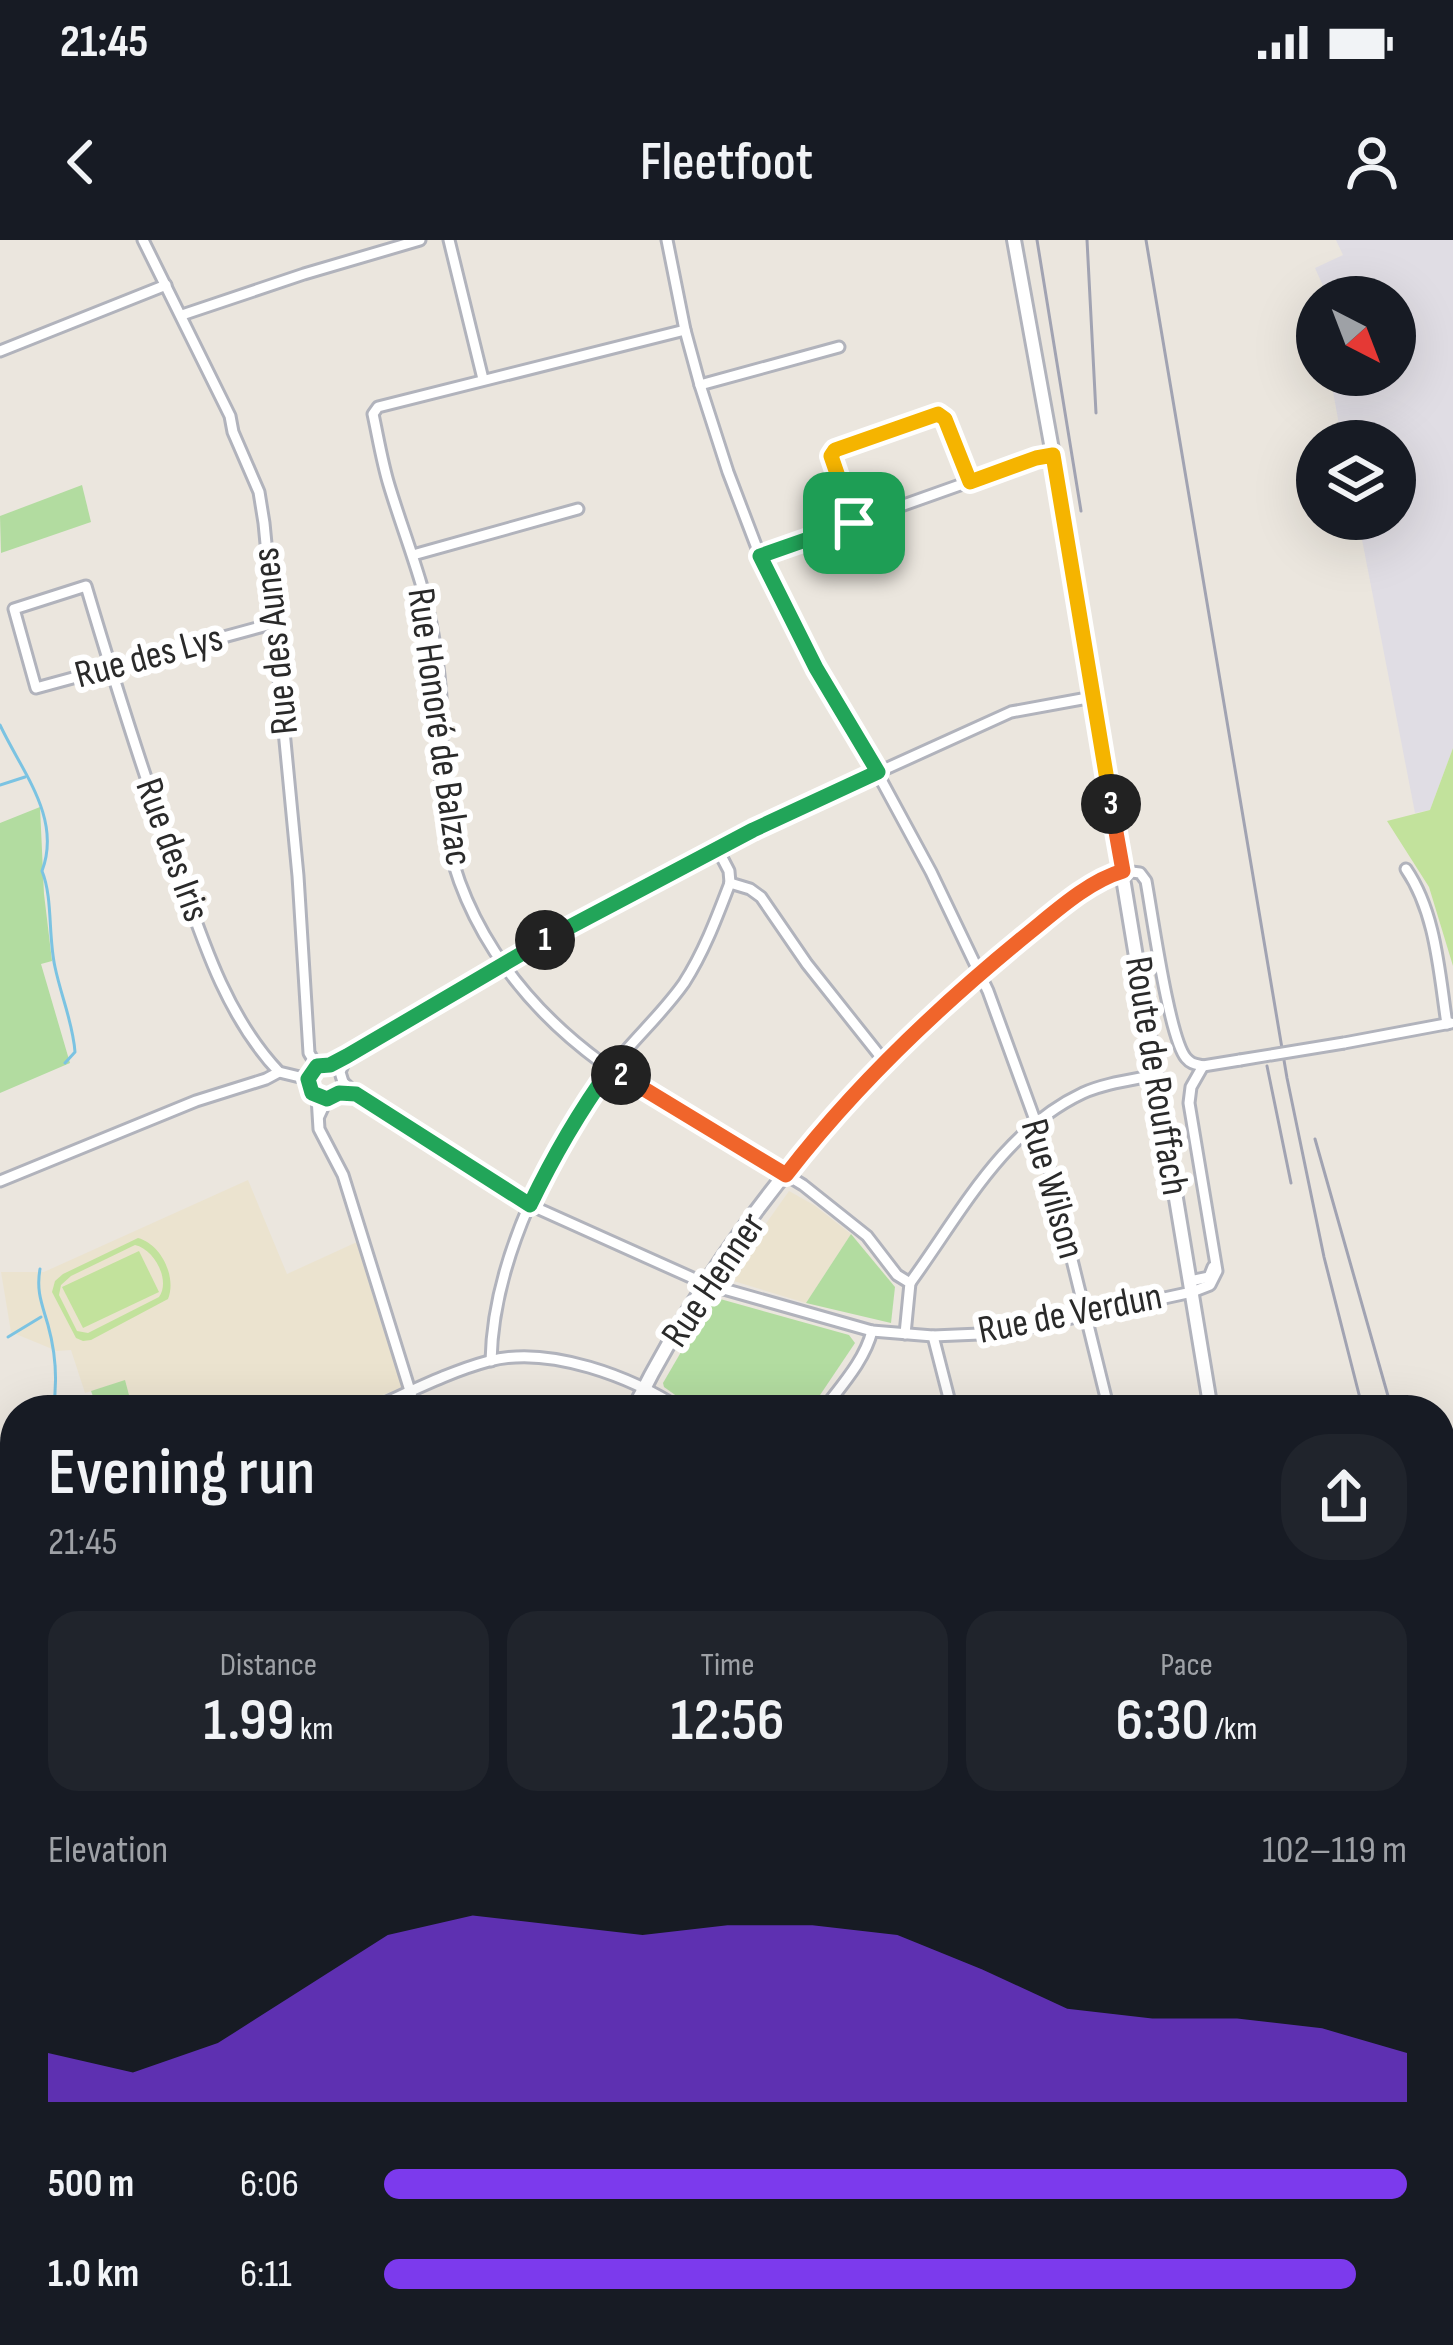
<!DOCTYPE html>
<meta charset="utf-8">
<style>
body{margin:0;font-family:"Sofia Sans Condensed",sans-serif;background:#20242c;color:#f1f3f6;height:100vh;display:flex;flex-direction:column;font-size:45px;white-space:nowrap}
*{box-sizing:border-box;margin:0}
p{font-size:39px;color:#9ea1a6}
.icon{flex:none;width:66px;height:66px;fill:none;stroke:currentColor;stroke-width:2;stroke-linecap:round;stroke-linejoin:round}
.map{position:relative;flex:1;overflow:hidden}
.sheet{position:absolute;left:0px;top:1155px;width:1455px;height:951px;display:flex;flex-direction:column;background:#171b24;border-radius:48px 48px 0 0;box-shadow:0 12px 48px #0002}
.sheet>*{flex:none}
.needle{width:78px;rotate:138deg}
.buttons{position:absolute;left:1296px;top:36px;display:grid;gap:24px}
.buttons a{display:grid;place-items:center;width:120px;height:120px;border-radius:50%;background:#171b24;box-shadow:0 12px 48px #0002;font-size:60px}
.pin{position:absolute;display:grid;place-items:center;width:102px;height:102px;color:#fff;margin:-51px;border-radius:24px;box-shadow:0 6px 18px #0006}
.km{position:absolute;width:60px;height:60px;margin:-30px;border-radius:50%;background:#222;color:#fff;font-size:33px;line-height:60px;text-align:center}
.round{display:grid;place-items:center;flex:none;width:126px;height:126px;border-radius:48px;background:#20242c}
.head{display:flex;align-items:center;justify-content:space-between;height:204px;padding:0 48px}
h1{font-size:66px;font-weight:600;line-height:90px}
.stats{display:grid;grid-template-columns:repeat(3,1fr);gap:18px;height:204px;padding:12px 48px}
.stats div{display:grid;align-content:center;border-radius:30px;background:#20242c;text-align:center}
.stats b{font-size:60px;font-weight:600}
.stats small{font-size:33px;font-weight:400}
.stats p{font-size:33px}
.chart{height:336px;padding:24px 48px}
.chart p{display:flex;justify-content:space-between}
.chart svg{width:100%;height:216px;margin-top:12px;fill:#7c3aed;opacity:.7}
ul{padding:0 48px;list-style:none;font-size:39px}
li{display:grid;grid-template-columns:192px 144px 1fr;align-items:center;height:90px}
li i{height:30px;border-radius:15px;background:#7c3aed}
.status{display:flex;justify-content:space-between;align-items:center;height:84px;padding:0 60px;background:#171b24;direction:ltr}
.status svg{height:33px;fill:currentColor}
header{display:flex;justify-content:space-between;align-items:center;height:156px;padding:0 48px;background:#171b24;font-size:54px;font-weight:600}
.map>svg:first-child{display:block}
.industrial{fill:#e0dde4}
.education{fill:#ebe3cf}
.green{fill:#b2dca0}
.pitch{fill:#c2e29c;fill-rule:evenodd}
.lines{fill:none;stroke-linecap:round;stroke-linejoin:round}
.stream{stroke:#7bc3e2;stroke-width:3}
.street-casing{stroke:#b1b3bc;stroke-width:15}
.secondary-casing{stroke:#b1b3bc;stroke-width:18}
.street{stroke:#fff;stroke-width:9}
.secondary{stroke:#fff;stroke-width:12}
.rail{stroke:#a1a3b2;stroke-width:3}
.street-bridge-casing{stroke:#b1b3bc;stroke-width:15;stroke-linecap:butt}
.street-bridge{stroke:#fff;stroke-width:9}
.split-1-casing{stroke:#fff;stroke-width:24}
.split-2-casing{stroke:#fff;stroke-width:24}
.split-3-casing{stroke:#fff;stroke-width:24}
.split-4-casing{stroke:#fff;stroke-width:24}
.split-1{stroke:#22a559;stroke-width:15}
.split-2{stroke:#22a559;stroke-width:15}
.split-3{stroke:#f0652b;stroke-width:15}
.split-4{stroke:#f5b400;stroke-width:15}
.labels{text-anchor:middle;dominant-baseline:central;stroke-width:12;stroke-linejoin:round;paint-order:stroke}
.street-label{font-size:39px;fill:#2a2a2a;stroke:#fff}
</style>
<div class="status"><b>21:45</b><svg viewBox="0 0 49 12"><path d="M0 12V9h3v3zM5 12V6h3v6zM10 12V3h3v9zM15 12V0h3v12zM26 1h20v11H26zM47 4h2v5h-2z"/></svg></div>
<header><svg class="icon" aria-label="back" viewBox="0 0 24 24"><path d="M15 5l-7 7 7 7"/></svg>Fleetfoot<svg class="icon" aria-label="person" viewBox="0 0 24 24"><circle cx="12" cy="8" r="4"/><path d="M4 21q1-7 8-7t8 7"/></svg></header>
<div class="map">
<svg width="1453" height="2105" viewBox="0 0 1453 2105">
<rect width="100%" height="100%" fill="#ebe6de"/>
<!-- industrial -->
<path class="industrial" d="M1336,0H1453V508L1430,570L1415,573L1358,279H1395V201H1342L1330,135H1395V57H1328L1315,28L1343,15Z"/>
<!-- education -->
<g class="education">
<path d="M248,940L287,1034L357,1002L405,1146L346,1170H206L200,1158L168,1170H133L125,1141L85,1153L71,1110L57,1111L11,1092L1,1032H44Z"/>
<path d="M789,951L814,965L851,994L806,1063L727,1039Z"/>
<path d="M0,1742L15,1755V1835L0,1854Z"/>
<path d="M693,2091H842L849,2105H820L815,2097L799,2105H699Z"/>
</g>
<!-- green -->
<g class="green">
<path d="M82,245L91,282L1,313L0,276Z"/>
<path d="M40,567L44,654L52,721L41,724L70,823L0,853V583Z"/>
<path d="M851,994L895,1047L891,1083L806,1063Z"/>
<path d="M713,1057L849,1095L855,1103L810,1170H696L664,1147L663,1143Z"/>
<path d="M125,1140L133,1170H98L91,1151Z"/>
<path d="M15,1322V1454C0,1417 0,1375 0,1334L4,1325Z"/>
<path d="M8,1628L15,1642V1702L7,1707L0,1699V1632Z"/>
<path d="M1453,1717V1858L1440,1863V1721Z"/>
<path d="M503,2091H557L568,2105H486Z"/>
<path d="M842,2091H923L940,2105H912L908,2101L900,2105H849Z"/>
<path d="M1142,2091H1352L1354,2105H1144Z"/>
</g>
<!-- pitch -->
<g class="pitch">
<path d="M1453,508V726L1429,647L1387,581L1430,570Z"/>
<path d="M138,998C161,1004 177,1037 168,1059L91,1100L83,1101L76,1098L52,1052L55,1041L63,1034ZM135,1005C154,1009 171,1040 159,1057L88,1093L77,1091L59,1055L61,1045L71,1036Z"/>
<path d="M139,1011L159,1052L83,1088L62,1047Z"/>
</g>
<g class="lines">
<!-- stream -->
<g class="stream">
<path d="M0,485C22,532 62,578 42,631C53,658 48,696 55,727C61,756 73,783 75,812L65,823"/>
<path d="M0,545L25,537"/>
<path d="M40,1029C36,1051 42,1064 48,1085C56,1114 58,1140 53,1170"/>
<path d="M8,1097L41,1077"/>
<path d="M0,1324L15,1281"/>
<path d="M0,1485L15,1524"/>
</g>
<!-- street casing -->
<g class="street-casing">
<g id="street">
<path d="M143,0L230,176L233,192L259,252L264,283L298,636L309,813L317,826"/>
<path d="M449,0L483,139"/>
<path d="M667,0L685,90L700,145L728,232L760,316L816,428L872,523L931,632L988,751L1043,902L1109,1170"/>
<path d="M182,75L304,34L420,0"/>
<path d="M685,90L378,167L373,174C378,197 382,222 389,245C404,295 424,342 433,394C438,421 441,449 442,476C443,506 438,537 442,567C454,673 517,761 602,823L803,945L867,996L897,1035L910,1043L905,1094"/>
<path d="M0,111L166,45"/>
<path d="M700,145L839,107"/>
<path d="M854,283L831,216L835,210L938,174L945,179L969,242"/>
<path d="M413,315L578,269"/>
<path d="M760,316L1036,218L1053,215"/>
<path d="M275,383L36,448L14,369L86,346C114,440 143,534 177,627C202,699 226,776 279,832L308,839"/>
<path d="M717,608L729,631L730,643"/>
<path d="M1406,629C1436,673 1439,732 1447,784"/>
<path d="M1123,631L1140,633L1146,641C1152,673 1169,798 1186,818C1191,824 1195,824 1203,826"/>
<path d="M730,643L750,649L761,657L807,724L884,821"/>
<path d="M1344,803L1451,783"/>
<path d="M1203,826L1240,820"/>
<path d="M343,842L356,854L530,965L706,1044L872,1091L933,1096L1003,1093L1192,1052L1210,1045L1217,1031L1189,863L1191,847L1203,826"/>
<path d="M317,857L319,889L343,935L416,1170"/>
<path d="M327,859L317,857L309,846C308,826 319,829 333,823C337,821 342,818 347,816L503,723L753,589L1011,472L1093,457"/>
<path d="M319,876L327,859L339,853L343,842L340,832L347,816"/>
<path d="M0,941L196,861L266,839L279,832"/>
<path d="M1190,1041L1209,1037L1213,1027"/>
<path d="M910,1043C961,973 1002,891 1083,853C1105,843 1132,840 1156,835"/>
<path d="M933,1096L952,1170"/>
<path d="M491,1121C493,1020 550,905 612,827C635,798 663,773 684,743C704,712 717,677 730,643"/>
<path d="M369,1170C408,1153 448,1132 489,1121C549,1105 632,1137 682,1170"/>
<path d="M823,1170C841,1146 865,1120 872,1091"/>
<path d="M0,1379L15,1374"/>
<path d="M1441,1605L1453,1652"/>
<path d="M0,1739L15,1753"/>
<path d="M1440,1921L1453,1919"/>
<path d="M355,2091L367,2105"/>
<path d="M685,2091L691,2105"/>
<path d="M1130,2091L1132,2105"/>
<path d="M327,2105L343,2091"/>
<path d="M975,2105L989,2091"/>
</g>
</g>
<!-- secondary casing -->
<g class="secondary-casing">
<g id="secondary">
<path d="M1014,0L1053,215L1211,1170"/>
<path d="M633,1170C723,989 860,829 1016,703C1046,679 1086,642 1123,631"/>
<path d="M0,1971L15,1954"/>
<path d="M0,2003L15,2023"/>
<path d="M64,2091L74,2105"/>
<path d="M944,2091L955,2105"/>
<path d="M1359,2091L1361,2105"/>
<path d="M1368,2091L1370,2105"/>
<path d="M600,2105L619,2091"/>
</g>
</g>
<!-- street -->
<use href="#street" class="street"/>
<!-- secondary -->
<use href="#secondary" class="secondary"/>
<!-- rail -->
<g class="rail">
<path d="M1037,0L1081,271"/>
<path d="M1087,0L1096,173"/>
<path d="M1146,0L1287,838L1324,1017L1363,1170"/>
<path d="M1267,826L1291,943"/>
<path d="M1315,899L1392,1170"/>
<path d="M1453,1198V1240"/>
<path d="M1440,1259L1453,1303"/>
<path d="M1440,1336L1453,1381"/>
<path d="M1440,1459L1453,1502"/>
</g>
<!-- street-bridge casing -->
<g class="street-bridge-casing">
<path id="street-bridge" d="M1240,820L1344,803"/>
</g>
<!-- street-bridge -->
<use href="#street-bridge" class="street-bridge"/>
</g>
<g class="lines">
<!-- split-1 casing -->
<g class="split-1-casing">
<path id="split-1" d="M545,700L753,590L878,532L816,428L760,316L854,283"/>
</g>
<!-- split-2 casing -->
<g class="split-2-casing">
<path id="split-2" d="M545,700L347,816L330,825L317,826L308,839L312,853L327,859L339,853L356,854L530,965C553,917 579,872 610,829L621,835"/>
</g>
<!-- split-3 casing -->
<g class="split-3-casing">
<path id="split-3" d="M621,835L786,935C857,843 940,765 1030,692C1057,670 1089,641 1123,631L1111,564"/>
</g>
<!-- split-4 casing -->
<g class="split-4-casing">
<path id="split-4" d="M854,283L831,216L835,210L938,174L945,179L970,242L1036,218L1053,215L1111,564"/>
</g>
<!-- split-1 -->
<use href="#split-1" class="split-1"/>
<!-- split-2 -->
<use href="#split-2" class="split-2"/>
<!-- split-3 -->
<use href="#split-3" class="split-3"/>
<!-- split-4 -->
<use href="#split-4" class="split-4"/>
</g>
<g class="labels">
<!-- street labels -->
<g class="street-label">
<text transform="translate(276 401) rotate(-96)">Rue des Aunes</text>
<text transform="translate(149 417) rotate(-15)">Rue des Lys</text>
<text transform="translate(439 487) rotate(82)">Rue Honoré de Balzac</text>
<text transform="translate(172 610) rotate(70)">Rue des Iris</text>
<text transform="translate(1156 836) rotate(81)">Route de Rouffach</text>
<text transform="translate(1052 949) rotate(74)">Rue Wilson</text>
<text transform="translate(714 1040) rotate(-56)">Rue Henner</text>
<text transform="translate(1070 1074) rotate(-11)">Rue de Verdun</text>
</g>
</g>
</svg>
<div class="buttons">
<a><svg class="needle" viewBox="-14 -14 28 28"><path d="M0-13l5 13h-10z" fill="#e53935"/><path d="M0 13l5-13h-10z" fill="#9ea1a6"/></svg></a>
<a><svg class="icon" aria-label="layers" viewBox="0 0 24 24"><path d="M12 4l9 5-9 5-9-5zM3 14l9 5 9-5"/></svg></a>
</div>
<div class="pin" style="left:854px;top:283px;background:#1e9e55"><svg class="icon" aria-label="arrive" viewBox="0 0 24 24"><path d="M6 21V4h12l-3 4 3 4H6"/></svg></div>
<b class="km" style="left:545px;top:700px">1</b>
<b class="km" style="left:621px;top:835px">2</b>
<b class="km" style="left:1111px;top:564px">3</b>
<section class="sheet">
<div class="head"><div><h1>Evening run</h1><p>21:45</p></div><a class="round"><svg class="icon" aria-label="share" viewBox="0 0 24 24"><path d="M12 15V3M7 8l5-5 5 5M5 13v7h14v-7"/></svg></a></div>
<div class="stats">
<div><p>Distance</p><b>1.99<small> km</small></b></div>
<div><p>Time</p><b>12:56</b></div>
<div><p>Pace</p><b>6:30<small> /km</small></b></div>
</div>
<div class="chart"><p><span>Elevation</span>102–119 m</p>
<svg viewBox="0 0 160 44" preserveAspectRatio="none"><path d="M0 44V34L10 38L20 32L30 21L40 10L50 6L60 8L70 10L80 8L90 8L100 10L110 17L120 25L130 27L140 27L150 29L160 34V44z"/></svg>
</div>
<ul>
<li><b>500 m</b>6:06<i style="width:100%"></i></li>
<li><b>1.0 km</b>6:11<i style="width:95%"></i></li>
</ul>
</section>
</div>
